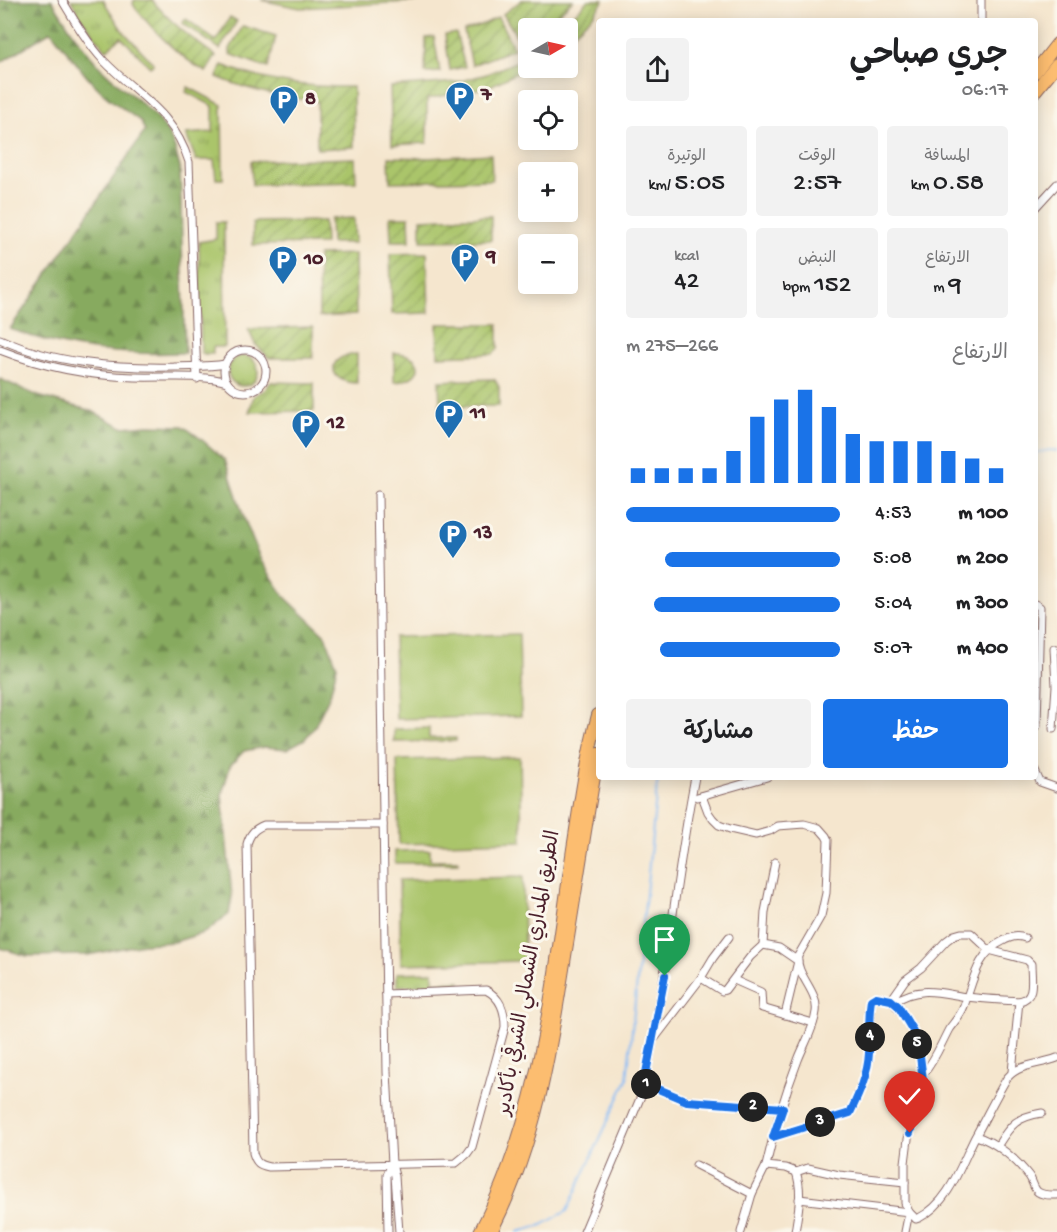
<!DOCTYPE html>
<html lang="ar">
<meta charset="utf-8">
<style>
body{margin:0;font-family:"Gochi Hand","Playpen Sans Arabic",sans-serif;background:#f2f2f2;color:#202124;direction:rtl;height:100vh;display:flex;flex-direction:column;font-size:22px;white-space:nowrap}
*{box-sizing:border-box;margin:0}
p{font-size:20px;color:#757577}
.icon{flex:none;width:33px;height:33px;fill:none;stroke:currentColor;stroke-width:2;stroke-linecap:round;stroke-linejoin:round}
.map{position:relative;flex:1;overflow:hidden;direction:ltr}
.side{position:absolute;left:596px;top:18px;width:442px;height:762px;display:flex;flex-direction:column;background:#fff;border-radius:6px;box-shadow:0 3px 15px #0003;direction:rtl}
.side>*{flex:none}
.needle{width:39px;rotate:81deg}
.fabs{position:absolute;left:518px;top:18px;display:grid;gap:12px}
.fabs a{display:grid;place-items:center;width:60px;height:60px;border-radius:6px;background:#fff;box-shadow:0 3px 15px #0003;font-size:30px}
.pin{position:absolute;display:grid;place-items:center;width:51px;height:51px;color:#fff;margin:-62px -26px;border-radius:50% 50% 50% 0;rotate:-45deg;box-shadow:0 0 6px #0007}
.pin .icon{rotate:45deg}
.km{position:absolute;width:30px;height:30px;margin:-15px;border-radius:50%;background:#222;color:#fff;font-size:16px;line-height:30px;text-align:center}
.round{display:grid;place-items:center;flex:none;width:63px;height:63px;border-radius:6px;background:#f2f2f2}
.overview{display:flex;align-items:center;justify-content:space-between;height:102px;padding:0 30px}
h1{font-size:33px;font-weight:600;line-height:45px}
.metrics{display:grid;grid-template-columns:repeat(3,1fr);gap:9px;height:102px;padding:6px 30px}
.metrics div{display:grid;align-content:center;border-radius:6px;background:#f2f2f2;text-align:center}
.metrics b{font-size:26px;font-weight:600}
.metrics small{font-size:16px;font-weight:400}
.metrics p{font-size:16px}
.chart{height:168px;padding:12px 30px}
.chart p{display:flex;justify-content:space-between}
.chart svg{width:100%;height:108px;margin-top:6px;stroke:#1a73e8;stroke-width:6}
.button{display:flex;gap:12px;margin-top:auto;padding:12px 30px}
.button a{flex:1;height:69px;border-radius:6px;background:#1a73e8;color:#fff;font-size:24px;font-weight:600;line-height:69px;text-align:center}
.button a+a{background:#f2f2f2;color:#202124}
ul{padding:0 30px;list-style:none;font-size:20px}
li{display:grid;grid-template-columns:96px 72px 1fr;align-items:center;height:45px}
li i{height:15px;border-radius:8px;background:#1a73e8}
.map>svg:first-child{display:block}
.grass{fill:url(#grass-tufts);stroke:#7a724b;stroke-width:1.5}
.forest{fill:url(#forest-firs);stroke:#686445;stroke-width:1.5}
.garden{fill:url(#garden-furrows);stroke:#7a724b;stroke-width:1.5}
.pitch{fill:#aac56b;stroke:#7a724b;stroke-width:1.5}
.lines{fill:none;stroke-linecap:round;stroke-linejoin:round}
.stream{stroke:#86bbf5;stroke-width:2}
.minor-casing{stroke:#866564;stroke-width:9}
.trunk-casing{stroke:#866564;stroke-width:14}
.minor{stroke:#fff;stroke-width:7}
.trunk{stroke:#fcbd6f;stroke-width:12}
.route-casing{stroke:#fff;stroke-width:12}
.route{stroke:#1a73e8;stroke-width:8}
.labels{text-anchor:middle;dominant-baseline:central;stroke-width:6;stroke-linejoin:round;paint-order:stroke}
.poi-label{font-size:20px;font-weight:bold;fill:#4a1f2b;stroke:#fbf7ec;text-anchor:start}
.street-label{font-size:20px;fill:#4a1f2b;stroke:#fbf7ec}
</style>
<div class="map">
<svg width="1057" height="1232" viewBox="0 0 1057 1232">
<defs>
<pattern id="grass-tufts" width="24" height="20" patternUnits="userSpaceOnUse" patternTransform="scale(1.5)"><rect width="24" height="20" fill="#aac56b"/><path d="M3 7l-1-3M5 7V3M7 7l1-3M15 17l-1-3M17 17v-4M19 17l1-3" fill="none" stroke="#8c9f58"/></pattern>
<pattern id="forest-firs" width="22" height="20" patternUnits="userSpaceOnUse" patternTransform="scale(1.5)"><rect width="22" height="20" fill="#87aa5f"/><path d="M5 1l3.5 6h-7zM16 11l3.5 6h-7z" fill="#708a4f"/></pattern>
<pattern id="garden-furrows" width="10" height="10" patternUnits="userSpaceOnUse" patternTransform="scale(1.5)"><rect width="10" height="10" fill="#aac56b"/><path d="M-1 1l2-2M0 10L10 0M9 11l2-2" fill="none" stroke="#8c9f58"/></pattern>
</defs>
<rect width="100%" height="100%" fill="#fbf7ec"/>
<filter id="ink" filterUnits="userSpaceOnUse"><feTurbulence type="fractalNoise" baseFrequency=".0167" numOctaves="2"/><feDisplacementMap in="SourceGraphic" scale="12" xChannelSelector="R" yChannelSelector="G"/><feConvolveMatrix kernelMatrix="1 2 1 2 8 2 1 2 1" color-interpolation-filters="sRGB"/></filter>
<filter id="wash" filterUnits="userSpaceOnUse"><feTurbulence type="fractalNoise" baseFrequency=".008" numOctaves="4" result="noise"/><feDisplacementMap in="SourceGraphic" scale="24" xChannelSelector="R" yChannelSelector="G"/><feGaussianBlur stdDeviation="1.35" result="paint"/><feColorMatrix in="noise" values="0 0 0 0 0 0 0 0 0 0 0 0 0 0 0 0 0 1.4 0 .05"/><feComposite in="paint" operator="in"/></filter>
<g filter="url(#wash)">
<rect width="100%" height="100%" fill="#f5e6ce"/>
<!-- grass -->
<g class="grass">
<path d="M71,0H103L122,30L154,64L150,67L121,37L106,50L81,18Z"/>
<path d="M188,87L222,105L223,179H216L214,160H196L186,134L213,132V106L186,92Z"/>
<path d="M216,222H224L225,347H213V354H204L201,352L199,242L216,239Z"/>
<circle cx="243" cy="371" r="15"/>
<path d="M429,728V738H456V741L394,742V729Z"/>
<path d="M430,850V860H458V863H395V851Z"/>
<path d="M433,972V982L460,981V985L397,986V973Z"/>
</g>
<!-- forest -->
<g class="forest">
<path d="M0,0H52C67,24 82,48 101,68C124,92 157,109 172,141C176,149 177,159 180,167L185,353C119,355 72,352 10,329L145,131L140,121L108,98L87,77L51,31L0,63Z"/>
<path d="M0,379L38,396L92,411L122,427L148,425L183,426L200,438L225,460L243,515L261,561L285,597L325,635L337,666L330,695L315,726L305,739L287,749L265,747L244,751L230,766L222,795L232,896L229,914L206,932L174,942L143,944L88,955L27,956L0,948Z"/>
</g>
<!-- garden -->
<g class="garden">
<path d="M134,0H152C171,23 192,39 216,56L206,72C178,56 157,34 136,9L133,4Z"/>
<path d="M522,0H573L543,28H528V40L525,42L522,38L519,40L503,14Z"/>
<path d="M588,0H604L593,15L567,39V28H561Z"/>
<path d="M230,17L237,21L220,49L182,23L186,19L216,41Z"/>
<path d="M498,17L514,49L472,65L464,31L486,23Z"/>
<path d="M243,26L276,36L268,68L230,54V49Z"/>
<path d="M456,33L465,67L450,70L445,35Z"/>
<path d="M434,37L440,72L425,73L426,38Z"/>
<path d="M520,60L525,69L488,87L427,99V143L392,145L390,87L457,82L487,74Z"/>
<path d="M222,65C268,83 303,87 353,87L354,147L317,149V101C281,98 250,91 217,77Z"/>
<path d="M491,154L492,180L390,182L389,157L429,158Z"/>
<path d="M355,158L356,182L252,185L251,161Z"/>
<path d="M491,216V240L421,241V219Z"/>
<path d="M390,217H409L410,241H391Z"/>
<path d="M354,218L355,243H331L330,219Z"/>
<path d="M324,221L325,244L253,245V222Z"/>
<path d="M427,253L429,313L392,314L390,254Z"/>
<path d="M355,254L356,315L319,317L318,255Z"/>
<path d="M437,324H498V349L493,354L438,356Z"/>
<path d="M313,327V358H269L255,344L248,329Z"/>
<path d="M394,353C425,353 427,380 394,382Z"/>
<path d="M357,354V383C327,383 325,355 357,354Z"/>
<path d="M491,379L495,380L499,387V406L440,407L439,381Z"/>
<path d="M271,382L314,383V411L249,412L254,396L265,390Z"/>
</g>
<!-- pitch -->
<g class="pitch">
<path d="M261,0H445L300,8Z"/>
<path d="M519,634L521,716L396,719L394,637Z"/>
<path d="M520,757L522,841L399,844L397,760Z"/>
<path d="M523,877L524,961L401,964L399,880Z"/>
</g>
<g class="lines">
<!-- stream -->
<g class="stream">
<path d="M1035,453L1050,450L1057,451"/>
<path d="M518,1232L542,1225L567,1211L627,1079L658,777"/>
</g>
</g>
</g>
<g filter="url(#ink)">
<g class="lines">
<!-- minor casing -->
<g class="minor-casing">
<g id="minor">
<path d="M62,0C74,20 88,44 104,61C139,97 173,111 189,162L197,379"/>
<path d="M981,21V0"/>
<path d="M1035,208L1057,184"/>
<path d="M0,339C54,364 116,368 174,367C191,366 208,367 225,364"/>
<path d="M0,350C43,367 89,376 135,377C163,378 203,374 227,382"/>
<circle cx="245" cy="371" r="21"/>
<path d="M378,495L387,1072L392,1164L395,1176L399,1232"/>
<path d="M1035,604L1040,607L1037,726"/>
<path d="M1053,729L1056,686L1054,648"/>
<path d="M1035,771L1040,782L1057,788"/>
<path d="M702,796L708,812L713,819L719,825L730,829L756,835L770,831L778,826L804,824L819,828L826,836L828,840L826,893L821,916L798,956C795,975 819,991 816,1012C814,1029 804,1044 798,1060C785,1094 774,1130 766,1166L786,1168L796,1172C803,1192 798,1212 795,1232"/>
<path d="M697,797L767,777"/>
<path d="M383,825H264C254,829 250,834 247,844L253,1153C256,1163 259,1165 269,1167L456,1163L467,1154L472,1147L505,1027C505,1011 501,998 486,990L386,994"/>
<path d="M775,862L765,912L763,945L779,948L798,961L785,1015"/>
<path d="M701,978L713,958L729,937"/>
<path d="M734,980L761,992L762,1008L813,1023"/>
<path d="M891,1000L905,980L921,968L946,941L954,935L961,933H971L989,950L1027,960L1031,964C1031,979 1036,998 1019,1001C1002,1000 984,999 967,997C939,993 920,985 894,1002"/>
<path d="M655,1038L701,978L722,991L725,990L750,957L763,945"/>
<path d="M1012,1072L1019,1001"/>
<path d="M924,1073C935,1060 941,1044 949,1029C954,1022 961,1015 964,1006C973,982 977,953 1003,941C1011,937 1016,935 1025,938"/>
<path d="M644,1083L687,1101L783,1108"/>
<path d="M976,1136C996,1142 1016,1159 1029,1176C1033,1181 1033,1188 1038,1192C1044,1196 1051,1195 1057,1195"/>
<path d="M773,1137L850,1113C859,1094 868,1075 869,1053C871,1035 868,1018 871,1000L877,997L891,1000L905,1017L913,1031L924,1073L908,1139L905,1163V1203L909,1212L916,1219L919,1218C949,1203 960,1167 974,1139C985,1119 995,1098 1007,1078C1020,1063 1040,1065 1057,1058"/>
<path d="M998,1145C1011,1124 1017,1117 1042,1113"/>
<path d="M696,1165L752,1194L766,1166"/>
<path d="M796,1172L808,1168L839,1175L905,1182"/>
<path d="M799,1199L909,1212L905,1232"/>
<path d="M388,1232L387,1175L392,1164"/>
<path d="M584,1232L641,1096L644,1083C667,982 675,879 695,777"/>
<path d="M741,1232L752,1194"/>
</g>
</g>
<!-- trunk casing -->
<g class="trunk-casing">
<g id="trunk">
<path d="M1035,72L1057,44"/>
<path d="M1035,91L1057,64"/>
<path d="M480,1232C541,1116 554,977 573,849C580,804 586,759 598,715"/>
<path d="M491,1232C536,1143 550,1053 565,956C576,889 586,821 598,754"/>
</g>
</g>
<!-- minor -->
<use href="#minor" class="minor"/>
<!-- trunk -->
<use href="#trunk" class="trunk"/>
</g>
</g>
<g class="lines" filter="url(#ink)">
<!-- route casing -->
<g class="route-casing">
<path id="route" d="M665,976L644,1083L687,1101L783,1108L773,1137L850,1113C859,1094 868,1075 869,1053C870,1035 868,1018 871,1000L876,997L891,1000L898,1006L913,1031L920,1056L923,1080L910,1133"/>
</g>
<!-- route -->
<use href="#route" class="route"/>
</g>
<!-- icons -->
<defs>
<g id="parking-pin" transform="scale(1.5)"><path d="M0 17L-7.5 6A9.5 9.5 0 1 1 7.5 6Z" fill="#1f6fb2" stroke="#fbf7ec"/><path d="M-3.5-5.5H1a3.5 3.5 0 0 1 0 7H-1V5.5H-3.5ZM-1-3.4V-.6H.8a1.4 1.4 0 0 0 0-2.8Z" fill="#fff"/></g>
</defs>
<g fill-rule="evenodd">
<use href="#parking-pin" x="460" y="96"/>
<use href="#parking-pin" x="284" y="100"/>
<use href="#parking-pin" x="465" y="258"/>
<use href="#parking-pin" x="283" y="260"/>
<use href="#parking-pin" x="449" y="414"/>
<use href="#parking-pin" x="306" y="424"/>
<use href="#parking-pin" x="453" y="534"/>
</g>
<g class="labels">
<!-- poi labels -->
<g class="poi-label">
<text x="481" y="96">7</text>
<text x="305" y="100">8</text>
<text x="486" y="258">9</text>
<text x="304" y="260">10</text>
<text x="470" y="414">11</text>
<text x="327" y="424">12</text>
<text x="474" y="534">13</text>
</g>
<!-- street labels -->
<g class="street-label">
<text transform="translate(530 973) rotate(-80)">الطريق المداري الشمالي الشرقي بأكادير</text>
</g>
</g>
</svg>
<div class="fabs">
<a><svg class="needle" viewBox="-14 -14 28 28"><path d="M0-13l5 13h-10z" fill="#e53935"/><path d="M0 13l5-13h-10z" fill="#757577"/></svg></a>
<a><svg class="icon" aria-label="locate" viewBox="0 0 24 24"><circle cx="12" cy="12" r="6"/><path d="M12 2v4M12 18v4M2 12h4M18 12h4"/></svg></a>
<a>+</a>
<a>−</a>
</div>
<div class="pin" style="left:665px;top:976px;background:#1e9e55"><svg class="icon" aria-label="arrive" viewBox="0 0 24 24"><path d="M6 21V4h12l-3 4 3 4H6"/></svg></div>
<div class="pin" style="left:910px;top:1133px;background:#d93025"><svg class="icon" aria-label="check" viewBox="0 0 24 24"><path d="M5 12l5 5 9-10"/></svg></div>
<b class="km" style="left:646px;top:1084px">1</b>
<b class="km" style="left:753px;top:1107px">2</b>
<b class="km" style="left:820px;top:1122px">3</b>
<b class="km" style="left:870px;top:1037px">4</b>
<b class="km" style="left:917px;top:1044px">5</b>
<section class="side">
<div class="overview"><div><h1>جري صباحي</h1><p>06:17</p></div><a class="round"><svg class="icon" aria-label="share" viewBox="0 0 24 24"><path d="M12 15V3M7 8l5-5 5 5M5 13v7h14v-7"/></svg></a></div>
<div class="metrics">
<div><p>المسافة</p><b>0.58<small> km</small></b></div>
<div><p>الوقت</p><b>2:57</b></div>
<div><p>الوتيرة</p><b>5:05<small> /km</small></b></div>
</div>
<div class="metrics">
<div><p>الارتفاع</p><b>9<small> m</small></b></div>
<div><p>النبض</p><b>152<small> bpm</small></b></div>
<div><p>kcal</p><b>42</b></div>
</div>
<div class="chart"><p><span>الارتفاع</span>266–275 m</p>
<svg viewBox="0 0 160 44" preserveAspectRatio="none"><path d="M5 44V38M15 44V38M25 44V38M35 44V38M45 44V31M55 44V17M65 44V10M75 44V6M85 44V13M95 44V24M105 44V27M115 44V27M125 44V27M135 44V31M145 44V34M155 44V38"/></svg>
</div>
<ul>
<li><b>100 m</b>4:53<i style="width:100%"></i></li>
<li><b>200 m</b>5:08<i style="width:82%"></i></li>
<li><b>300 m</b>5:04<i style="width:87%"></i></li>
<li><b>400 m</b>5:07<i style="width:84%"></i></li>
</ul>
<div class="button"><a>حفظ</a><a>مشاركة</a></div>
</section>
</div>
